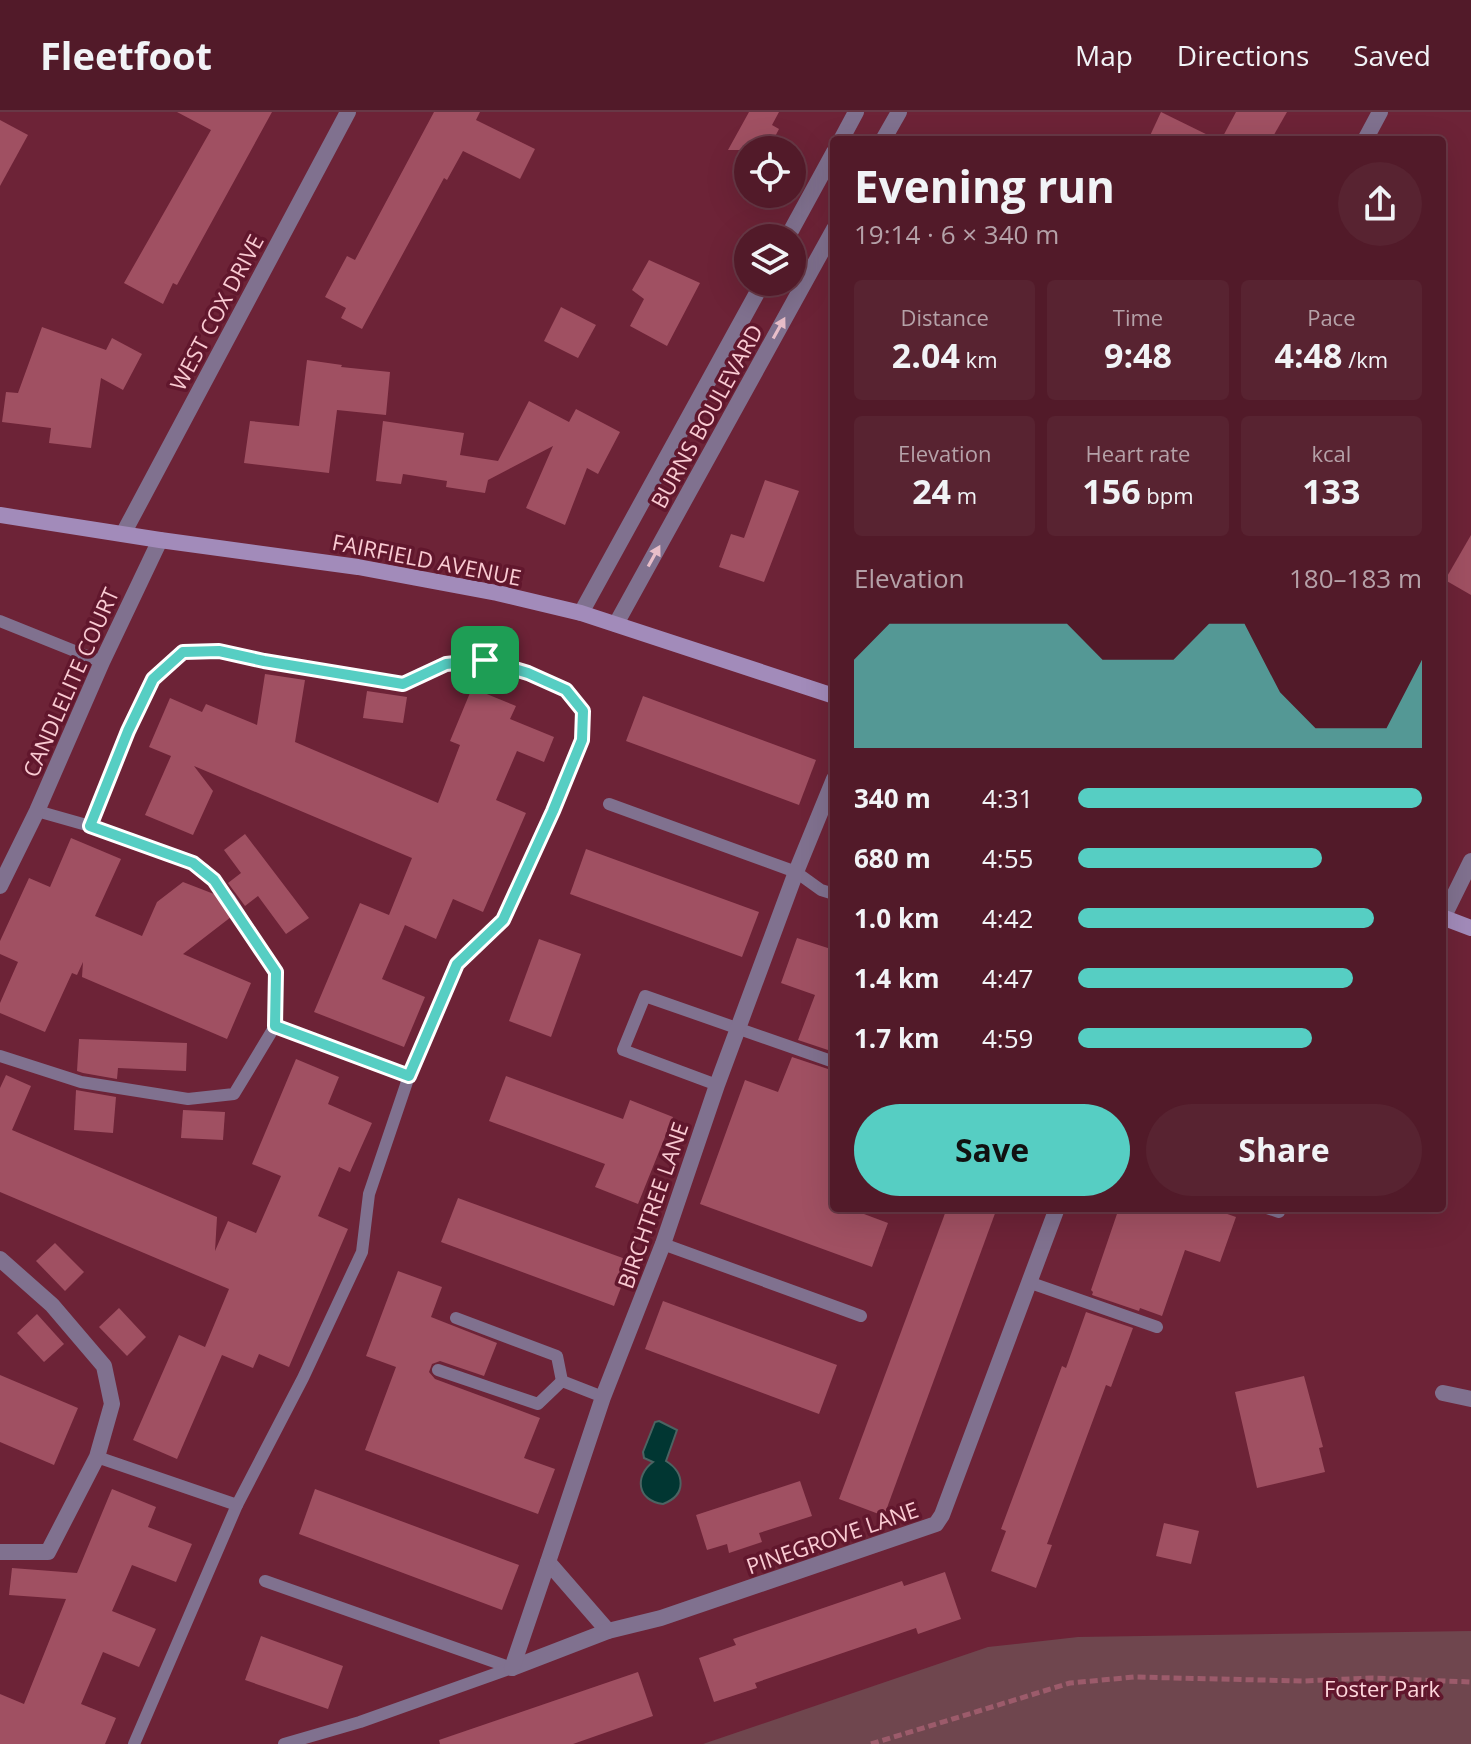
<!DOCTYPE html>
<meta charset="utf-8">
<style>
body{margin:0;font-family:"Open Sans",sans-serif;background:#582331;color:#f1f3f6;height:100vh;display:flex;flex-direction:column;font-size:30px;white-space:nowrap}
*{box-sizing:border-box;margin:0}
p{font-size:26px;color:#b5a1a8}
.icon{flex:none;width:44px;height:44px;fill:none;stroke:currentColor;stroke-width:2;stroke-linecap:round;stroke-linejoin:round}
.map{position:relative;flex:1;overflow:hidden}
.side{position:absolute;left:830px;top:24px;width:616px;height:1076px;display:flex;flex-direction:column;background:#521a29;border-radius:8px;box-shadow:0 8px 32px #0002,0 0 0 2px #683846}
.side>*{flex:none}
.fabs{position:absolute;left:734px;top:24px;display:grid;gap:16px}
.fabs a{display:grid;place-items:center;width:72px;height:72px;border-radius:50%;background:#521a29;box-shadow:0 8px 32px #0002,0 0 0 2px #683846;font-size:40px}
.pin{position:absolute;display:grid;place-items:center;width:68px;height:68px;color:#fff;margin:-34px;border-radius:16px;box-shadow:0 4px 12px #0006}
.round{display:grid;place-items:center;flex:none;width:84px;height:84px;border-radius:42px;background:#582331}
.overview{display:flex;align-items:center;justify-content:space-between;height:136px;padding:0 24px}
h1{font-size:44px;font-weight:700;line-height:60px}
.metrics{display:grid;grid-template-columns:repeat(3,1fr);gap:12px;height:136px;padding:8px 24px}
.metrics div{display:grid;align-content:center;border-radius:8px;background:#582331;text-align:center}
.metrics b{font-size:34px;font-weight:700}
.metrics small{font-size:22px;font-weight:400}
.metrics p{font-size:22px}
.chart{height:224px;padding:16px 24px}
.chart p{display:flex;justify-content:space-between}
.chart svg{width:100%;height:144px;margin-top:8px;fill:#56cec3;opacity:.7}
.primary-button{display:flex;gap:16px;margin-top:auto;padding:16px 24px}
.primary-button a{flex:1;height:92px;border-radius:48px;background:#56cec3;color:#111;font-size:32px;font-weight:700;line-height:92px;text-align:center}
.primary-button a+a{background:#582331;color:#f1f3f6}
ul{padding:0 24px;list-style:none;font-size:26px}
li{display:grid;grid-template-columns:128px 96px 1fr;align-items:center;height:60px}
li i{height:20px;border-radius:10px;background:#56cec3}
header{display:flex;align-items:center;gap:48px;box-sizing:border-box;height:112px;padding:0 40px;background:#521a29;border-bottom:2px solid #683846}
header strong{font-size:38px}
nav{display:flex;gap:44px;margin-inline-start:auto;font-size:28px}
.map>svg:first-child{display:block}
.green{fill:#6f464e}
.water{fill:#013632;stroke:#4c6362;stroke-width:2}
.building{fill:#a05062}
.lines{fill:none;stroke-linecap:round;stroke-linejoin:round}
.path{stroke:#9c5b6b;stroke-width:5;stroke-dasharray:8 4;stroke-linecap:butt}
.lane{stroke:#80718f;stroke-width:12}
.street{stroke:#80718f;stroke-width:16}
.secondary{stroke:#a28bba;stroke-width:16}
.oneway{fill:#e8bec9}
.route-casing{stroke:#fff;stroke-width:16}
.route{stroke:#56cec3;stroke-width:10}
.labels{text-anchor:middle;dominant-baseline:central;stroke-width:7;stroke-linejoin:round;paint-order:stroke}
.street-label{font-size:22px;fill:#facbd3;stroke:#61172d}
.park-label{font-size:22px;fill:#fed6dc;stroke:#61172d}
</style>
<header>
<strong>Fleetfoot</strong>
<nav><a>Map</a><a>Directions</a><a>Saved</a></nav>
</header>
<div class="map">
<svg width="1471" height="1632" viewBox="0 0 1471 1632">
<rect width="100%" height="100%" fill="#6d2337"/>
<!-- green -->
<path class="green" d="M1471,1519V1632H703L988,1535L1078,1525Z"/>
<!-- water -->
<path class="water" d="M659,1309L677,1318L666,1349C685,1361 687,1383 663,1392C637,1389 634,1364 653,1350L644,1346L643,1340L655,1310Z"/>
<!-- building -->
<g class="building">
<path d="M177,0H272L177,173L173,171L163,192L124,171L211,18Z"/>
<path d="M434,0H480L476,8L535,37L520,67L463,39L447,68L444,66L362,217L341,206L346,196L325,185L347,144L355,148Z"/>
<path d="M749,0H779L772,13L779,17L768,38H728Z"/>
<path d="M1161,0L1218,28H1148Z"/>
<path d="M1236,0H1287L1271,28H1221Z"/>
<path d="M0,8L28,23L0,74Z"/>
<path d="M649,148L700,171L667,234L630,214L644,187L632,178Z"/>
<path d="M561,195L596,213L578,246L544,229Z"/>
<path d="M42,215L106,238L112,226L142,242L123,278L101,266L91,336L49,331L51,316L2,310L6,280L18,281Z"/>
<path d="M307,248L342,253L341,255L390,260L386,303L337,298L329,361L244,351L250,309L299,314Z"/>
<path d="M529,289L569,310L576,297L620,320L598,362L587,356L565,413L526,396L553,334L488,368L485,381L446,375L447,369L403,362L401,372L376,369L383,309L464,321L460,343L498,349Z"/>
<path d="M765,368L799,379L764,470L719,455L731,422L744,426Z"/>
<path d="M1471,423V483L1445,468Z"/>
<path d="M265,562L305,568L295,630L438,691L460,633L450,629L472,576L516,594L510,607L554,625L544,650L517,639L496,688L526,701L483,800L453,787L436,827L405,813L382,867L425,885L404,935L314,900L360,791L389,803L412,746L194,654L213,679L193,723L145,703L171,644L149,635L170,586L202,600L206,592L257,613Z"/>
<path d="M367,579L407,585L403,611L363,606Z"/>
<path d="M643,584L816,648L799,693L626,629Z"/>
<path d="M245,722L309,806L286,822L258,784L245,794L228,771L241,761L224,738Z"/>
<path d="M71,726L121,747L95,804L142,824L157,790L183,770L214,782L223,792L231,805L183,842L251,871L227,927L82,865L83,850L77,863L72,861L45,920L0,901V891L18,850L0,842V829L29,766L50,775Z"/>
<path d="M586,737L759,800L742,845L570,782Z"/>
<path d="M797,826L834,838V940L798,928L815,883L781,871Z"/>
<path d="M539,827L581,842L551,925L509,909Z"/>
<path d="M79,927L187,931L186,959L118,956L117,967L83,961L77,959Z"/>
<path d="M792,945L834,959V1096H848L888,1111L872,1155L700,1092L745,968L778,980Z"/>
<path d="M296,947L339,965L328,992L372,1011L350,1060L339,1055L318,1104L348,1117L289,1255L259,1242L253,1256L222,1243L177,1347L133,1328L179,1223L205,1235L229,1177L0,1080V976L6,963L31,974L12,1018L217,1105L215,1139L228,1109L256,1121L281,1064L252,1052Z"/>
<path d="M506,964L623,1007L630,988L673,1005L638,1092L595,1075L605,1052L489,1009Z"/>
<path d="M76,978L116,985L113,1021L74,1018Z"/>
<path d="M183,998L225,1000L223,1028L181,1026Z"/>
<path d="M458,1086L631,1149L614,1194L441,1130Z"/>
<path d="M947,1096H997L884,1404L839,1387Z"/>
<path d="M1119,1096H1210L1236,1105L1220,1150L1185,1138L1162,1204L1140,1196L1139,1199L1092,1183L1093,1180L1091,1178Z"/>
<path d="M55,1131L84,1160L65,1179L36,1149Z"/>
<path d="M398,1159L442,1175L431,1205L497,1231L484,1264L440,1249L432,1252L429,1260L435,1267L540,1306L524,1346L555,1357L538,1402L365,1338L396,1255L366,1244Z"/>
<path d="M663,1189L837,1253L819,1302L645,1237Z"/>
<path d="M119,1196L146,1225L127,1244L99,1215Z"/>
<path d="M1086,1200L1133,1216L1111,1275L1106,1273L1047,1432L1052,1433L1036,1476L991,1459L1006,1419L1001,1417L1062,1254L1066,1256Z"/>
<path d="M37,1202L64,1232L44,1250L17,1221Z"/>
<path d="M0,1263L78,1296L54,1353L0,1330Z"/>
<path d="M1304,1264L1323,1335L1319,1336L1325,1360L1257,1376L1235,1280Z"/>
<path d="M800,1369L812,1404L759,1421L762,1430L729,1441L727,1432L707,1438L696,1403Z"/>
<path d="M112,1377L156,1395L148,1415L192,1432L176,1470L132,1453L112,1499L156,1517L139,1555L103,1540L81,1592L116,1606L105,1632H0V1582L24,1592L66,1487L9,1483L12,1456L77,1461Z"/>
<path d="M315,1377L519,1453L502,1498L299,1422Z"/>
<path d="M1164,1411L1199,1419L1191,1452L1156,1444Z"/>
<path d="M945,1460L961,1507L918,1522L916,1516L755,1571L757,1576L714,1590L699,1546L736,1533L733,1527L902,1469L904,1474Z"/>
<path d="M261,1524L343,1554L328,1597L245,1568Z"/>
<path d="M638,1560L653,1604L573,1632H440L439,1628Z"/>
</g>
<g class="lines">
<!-- path -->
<path class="path" d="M871,1632L1070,1571L1134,1565L1303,1569L1372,1566L1471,1570"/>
<!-- lane -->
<g class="lane">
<path d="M0,509L102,550"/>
<path d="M609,692L796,760L821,778L834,782"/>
<path d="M37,699L90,714L128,619L153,567L183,540L219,539L264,549L403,572L446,552L485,548L528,561L566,578L583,599L582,628L553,699L503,808L457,852L409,964L369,1082L362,1140L303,1266L237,1393L134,1632"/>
<path d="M275,914L409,964"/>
<path d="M0,944L81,970L188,987L234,982L275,914L276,860L230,787L204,757L162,739L90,714"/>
<path d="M717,973L623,938L645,884L834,950"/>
<path d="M1267,1096L1279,1100"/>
<path d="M663,1132L861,1204"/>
<path d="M1031,1171L1157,1215"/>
<path d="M456,1206L557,1244L562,1269L603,1285"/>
<path d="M438,1258L538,1292L562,1269"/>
<path d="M97,1345L237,1393"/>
<path d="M265,1469L512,1556"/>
<path d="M284,1632L360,1610L512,1556"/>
</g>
<!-- street -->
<g class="street">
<path d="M841,28L856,0"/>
<path d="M883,28L899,0"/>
<path d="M1365,28L1380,0"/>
<path d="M787,126L834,40"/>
<path d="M123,422L348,0"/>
<path d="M581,501L763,170"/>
<path d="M616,512L834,117"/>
<path d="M0,774L37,699L102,550L160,428"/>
<path d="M1443,806L1471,749"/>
<path d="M0,1147L52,1193L104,1254L112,1292L97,1345L48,1440H0"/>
<path d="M1443,1281L1471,1287"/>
<path d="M608,1519L548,1450L603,1285L663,1132L717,973L796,760L834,667"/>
<path d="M512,1556L608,1519L661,1506L936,1412L942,1403L1057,1096"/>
<path d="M512,1556L548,1450"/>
</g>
<!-- secondary -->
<g class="secondary">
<path d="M0,403L160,428L358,455L497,481L581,501L834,584"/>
<path d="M1442,805L1471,816"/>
</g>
</g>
<!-- one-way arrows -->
<defs><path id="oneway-solid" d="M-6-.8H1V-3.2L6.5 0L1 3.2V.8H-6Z" transform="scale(2)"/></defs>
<g class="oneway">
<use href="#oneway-solid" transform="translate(779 216) rotate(-61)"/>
<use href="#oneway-solid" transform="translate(654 444) rotate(-61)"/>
</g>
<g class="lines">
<!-- route casing -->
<g class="route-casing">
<path id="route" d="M219,539L264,549L403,572L446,552L485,548L528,561L566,578L583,599L582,628L553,699L503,808L457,852L409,964L275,914L276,860L214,768L193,751L90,714L128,619L153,567L183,540Z"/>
</g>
<!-- route -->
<use href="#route" class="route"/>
</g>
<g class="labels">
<!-- street labels -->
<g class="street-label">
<text transform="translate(216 200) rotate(-62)">WEST COX DRIVE</text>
<text transform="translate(706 304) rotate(-61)">BURNS BOULEVARD</text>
<text transform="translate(427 447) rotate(11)">FAIRFIELD AVENUE</text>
<text transform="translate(70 570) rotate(-66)">CANDLELITE COURT</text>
<text transform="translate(652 1093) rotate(-71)">BIRCHTREE LANE</text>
<text transform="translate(832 1425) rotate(-19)">PINEGROVE LANE</text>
</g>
<!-- park labels -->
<g class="park-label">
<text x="1382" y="1576">Foster Park</text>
</g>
</g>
</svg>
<div class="fabs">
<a><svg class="icon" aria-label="locate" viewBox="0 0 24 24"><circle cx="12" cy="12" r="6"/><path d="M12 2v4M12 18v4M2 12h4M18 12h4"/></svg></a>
<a><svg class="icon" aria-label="layers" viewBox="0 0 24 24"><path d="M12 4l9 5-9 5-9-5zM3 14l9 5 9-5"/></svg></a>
</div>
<div class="pin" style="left:485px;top:548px;background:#1e9e55"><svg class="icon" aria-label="arrive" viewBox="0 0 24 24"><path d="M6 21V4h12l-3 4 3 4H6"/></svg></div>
<section class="side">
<div class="overview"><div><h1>Evening run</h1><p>19:14 · 6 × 340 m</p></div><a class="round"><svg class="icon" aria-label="share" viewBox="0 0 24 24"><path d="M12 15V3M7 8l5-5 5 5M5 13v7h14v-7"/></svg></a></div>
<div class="metrics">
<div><p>Distance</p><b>2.04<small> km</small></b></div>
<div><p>Time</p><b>9:48</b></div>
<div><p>Pace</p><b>4:48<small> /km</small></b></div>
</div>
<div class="metrics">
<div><p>Elevation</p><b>24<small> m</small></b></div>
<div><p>Heart rate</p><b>156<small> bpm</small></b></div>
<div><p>kcal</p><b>133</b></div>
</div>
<div class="chart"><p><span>Elevation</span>180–183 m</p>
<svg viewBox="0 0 160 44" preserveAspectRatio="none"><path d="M0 44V17L10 6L20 6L30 6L40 6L50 6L60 6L70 17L80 17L90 17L100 6L110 6L120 27L130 38L140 38L150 38L160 17V44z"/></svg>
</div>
<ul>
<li><b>340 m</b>4:31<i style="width:100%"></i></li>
<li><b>680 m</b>4:55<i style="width:71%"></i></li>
<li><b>1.0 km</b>4:42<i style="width:86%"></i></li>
<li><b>1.4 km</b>4:47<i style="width:80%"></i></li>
<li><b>1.7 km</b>4:59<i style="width:68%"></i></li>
</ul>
<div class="primary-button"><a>Save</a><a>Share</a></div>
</section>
</div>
